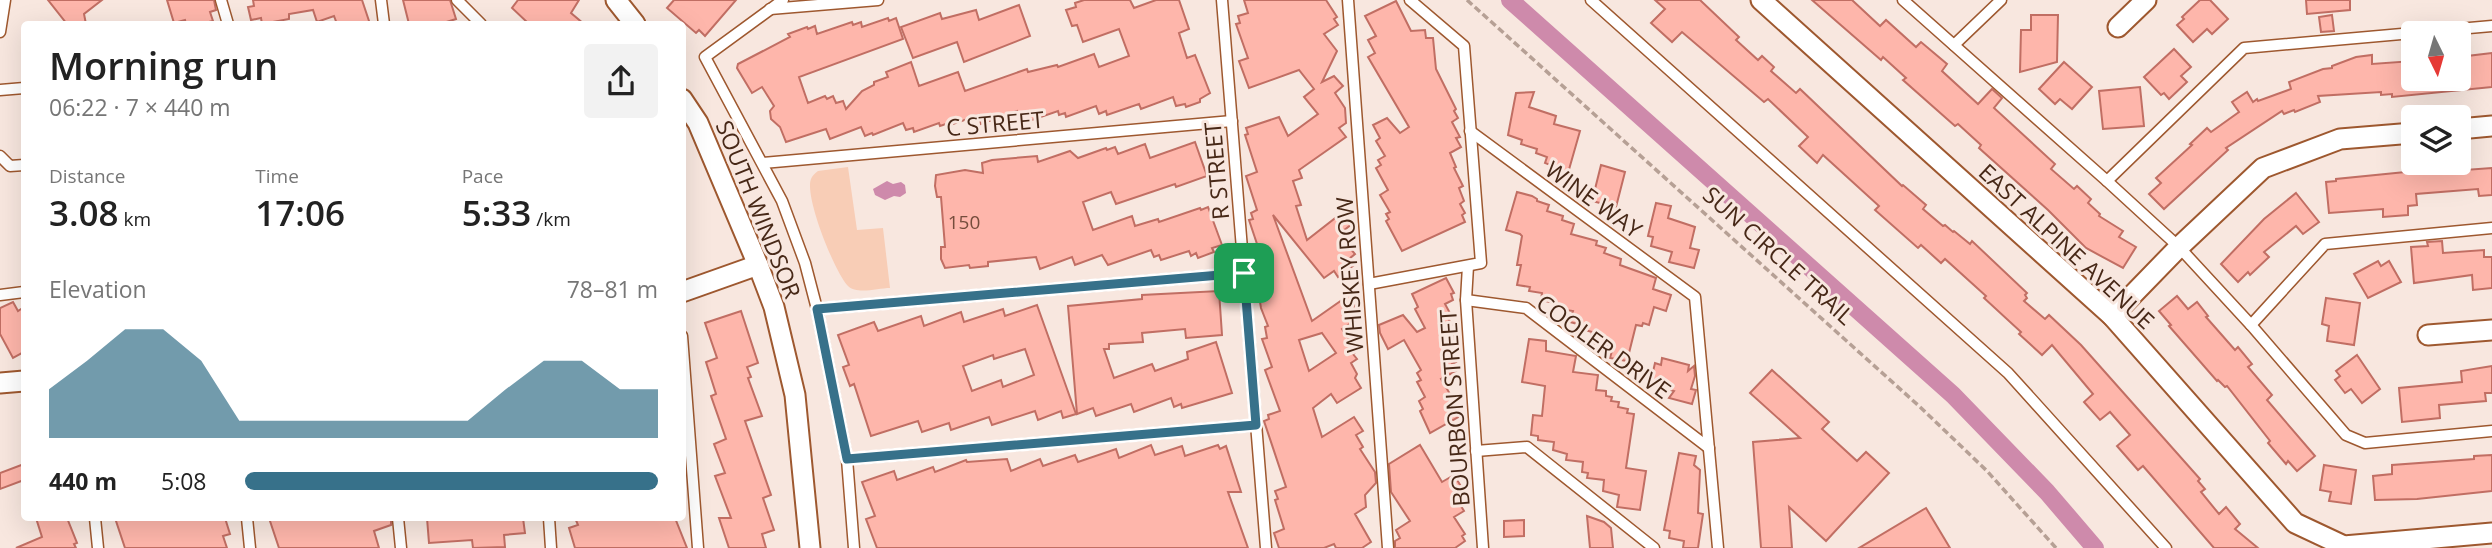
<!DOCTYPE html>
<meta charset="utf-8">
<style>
body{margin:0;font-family:"Open Sans",sans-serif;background:#f2f2f2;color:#222;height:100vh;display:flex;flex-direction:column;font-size:26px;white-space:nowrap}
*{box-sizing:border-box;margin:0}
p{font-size:23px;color:#767676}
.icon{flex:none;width:38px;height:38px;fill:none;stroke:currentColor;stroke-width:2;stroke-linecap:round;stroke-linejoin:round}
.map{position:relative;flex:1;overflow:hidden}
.panel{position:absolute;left:21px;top:21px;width:665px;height:500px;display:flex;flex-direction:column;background:#fff;border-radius:7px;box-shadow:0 7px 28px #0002}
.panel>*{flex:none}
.needle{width:46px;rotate:175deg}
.controls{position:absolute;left:2401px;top:21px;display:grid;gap:14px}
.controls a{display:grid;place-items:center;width:70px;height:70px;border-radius:7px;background:#fff;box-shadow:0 7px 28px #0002;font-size:35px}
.pin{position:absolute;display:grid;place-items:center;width:60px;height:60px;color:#fff;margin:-30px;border-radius:14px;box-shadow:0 4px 10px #0006}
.round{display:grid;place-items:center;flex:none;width:74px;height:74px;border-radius:7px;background:#f2f2f2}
.overview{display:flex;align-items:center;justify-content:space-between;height:119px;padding:0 28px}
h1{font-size:38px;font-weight:600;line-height:52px}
.metrics{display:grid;grid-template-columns:repeat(3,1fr);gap:10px;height:119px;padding:7px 28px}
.metrics div{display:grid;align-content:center}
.metrics b{font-size:35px;font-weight:600}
.metrics small{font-size:19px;font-weight:400}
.metrics p{font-size:19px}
.chart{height:196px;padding:14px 28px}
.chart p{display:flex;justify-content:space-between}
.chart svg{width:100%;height:126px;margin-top:7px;fill:#37718a;opacity:.7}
ul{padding:0 28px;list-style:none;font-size:23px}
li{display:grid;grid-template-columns:112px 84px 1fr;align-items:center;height:52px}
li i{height:18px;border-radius:9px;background:#37718a}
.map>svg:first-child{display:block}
.green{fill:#f8cdb6}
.water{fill:#ce8aab}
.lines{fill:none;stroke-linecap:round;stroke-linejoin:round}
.canal{stroke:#ce8aab;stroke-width:18}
.building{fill:#feb6ab;stroke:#c16e63;stroke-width:2;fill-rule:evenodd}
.lane-casing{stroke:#9e582f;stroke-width:13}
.street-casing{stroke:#9e582f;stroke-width:23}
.path{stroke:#b6a095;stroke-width:3.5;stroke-dasharray:7 3.5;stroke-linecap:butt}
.lane{stroke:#fff;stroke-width:10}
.street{stroke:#fff;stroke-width:19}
.route-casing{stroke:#fff;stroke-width:14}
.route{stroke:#37718a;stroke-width:9}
.labels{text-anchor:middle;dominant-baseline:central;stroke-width:6;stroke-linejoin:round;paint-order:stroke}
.number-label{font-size:19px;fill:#754c3c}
.street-label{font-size:23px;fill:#472817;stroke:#f8e7df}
</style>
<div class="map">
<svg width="2492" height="548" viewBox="0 0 2492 548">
<rect width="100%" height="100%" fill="#f8e7df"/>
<!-- green -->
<path class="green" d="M848,167L857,230L883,228L890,288C878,288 857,295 848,286C835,273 804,196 811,179C812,176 815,173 818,171Z"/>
<!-- water -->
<path class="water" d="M887,181L893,184L901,182L905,185L906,193L900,197L894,196L885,200L875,195L873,189Z"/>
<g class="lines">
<!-- canal -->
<path class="canal" d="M1510,0L1953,395L2047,492L2095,548"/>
</g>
<!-- building -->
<g class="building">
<path d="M48,0H102L84,14L86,24H67Z"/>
<path d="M167,0H214L216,10L210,12L213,21L200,24H186L185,20L174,23Z"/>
<path d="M253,0H362L370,24H337L334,16L317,22L313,10L289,14V19L262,24L261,18L251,20L248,7L254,6Z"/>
<path d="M403,0H450L456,19L440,24H409Z"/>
<path d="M518,0H579L571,13L584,24H529L512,8Z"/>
<path d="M674,0H736L705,36L699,30L696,33L667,8Z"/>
<path d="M1084,0H1130L1134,8L1156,0H1179L1189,29L1179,33L1187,58L1195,55L1210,93L1200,99V102L1186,107L1185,104L1176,106L1173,97L1141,109L1139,104L1107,115L1106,111L1099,114L1096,106L1066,117L1065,113L1059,115L1058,111L1029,121L1027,117L1020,120L1017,111L981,124L979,115L947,126L946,124L940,126L939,123L914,132L913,128L906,130L903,123L873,135L872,133L865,136L861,127L830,139L826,129L786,142L780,127L771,119L770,111L774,106L762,87L752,93L737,68L738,64L790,37L788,34L807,27L808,29L815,26L817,34L852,22L853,25L861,22L862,27L888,18L889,21L896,18L903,39L799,77L808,103L825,96L827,99L833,96L836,103L843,101L846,109L862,91L874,85V82L888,77L886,72L911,62L919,86L958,72L965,91L1027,69L1028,72L1057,65L1058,67L1094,54L1099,67L1129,56L1119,29L1083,42L1077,25L1072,26L1066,10L1076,7L1075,3Z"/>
<path d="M1244,0H1326L1337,17L1334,19L1338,25L1324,34L1337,51L1322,82L1334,76L1343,86L1335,93L1345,108L1346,123L1339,128L1346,137L1299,170L1302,178L1293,181L1301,205L1296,206L1307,240L1343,212L1352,224L1343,231L1354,244L1350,248L1355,254L1349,259L1354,265L1338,277L1334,271L1324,278L1273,215L1312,321L1352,293L1357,319L1342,329L1357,351L1353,354L1357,359L1351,363L1357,374L1355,378L1361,388L1337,403L1331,394L1313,408L1322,437L1354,417L1363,431L1356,435L1363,447L1360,449L1375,472L1376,483L1365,495L1366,507L1355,514L1371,542L1362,548H1336L1334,544L1324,548H1279L1274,533L1284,529L1275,500L1278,499L1275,491L1286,487L1264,421L1269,419L1268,415L1280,411L1265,370L1272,367L1262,339L1267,338L1265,327L1268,326L1261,308L1251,248L1258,247L1249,220L1253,219L1251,213L1257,210L1246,176L1257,172L1245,135L1248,134L1246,128L1279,117L1288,136L1318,114L1304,97L1314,89L1299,70L1249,88L1239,61L1248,58L1236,24L1240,23L1238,16L1248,13ZM1322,333L1336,353L1309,371L1299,340Z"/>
<path d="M1655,0H1700L1739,37L1736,40L1758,60L1762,56L1774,67L1771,71L1796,93L1800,89L1902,186L1903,185L1926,205L1923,209L1943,226L1945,225L1953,232L1954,231L1970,244L1972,241L2027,293L2025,295L2027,298L2024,301L2045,319L2049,315L2081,345L2200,479L2198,481L2205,489L2201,492L2219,514L2226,507L2240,524L2235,529L2258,548H2214L2143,466L2138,470L2117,446L2130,435L2110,412L2100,420L2084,402L2093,394L2052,345L2042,355L2019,334L2021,332L1984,298L1986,296L1945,259L1941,263L1921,245L1918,248L1875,210L1879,206L1823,155L1817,163L1799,146L1808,137L1768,99L1764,102L1682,32L1672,42L1651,23L1665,9Z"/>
<path d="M1812,0H1852L1880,26L1886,20L1916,47L1921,42L1947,64L1942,71L1978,104L1992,89L2002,98L1994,108L2055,164L2051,169L2074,189L2077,186L2091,199L2088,203L2100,214L2099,216L2123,231L2119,237L2136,247L2123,268L2086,248L2048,210L1979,148L1981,145L1958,124L1955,126L1903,80L1906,78L1883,57L1881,60Z"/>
<path d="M2200,0H2210L2228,19L2212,34L2207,29L2193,42L2177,25L2184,19L2182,17Z"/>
<path d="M2306,0H2350V10L2307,14Z"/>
<path d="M1396,1L1411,31L1425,30L1426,38H1433L1436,69L1456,109L1454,111L1458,118L1452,122L1460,137L1456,138L1461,147L1450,153L1456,167L1454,168L1463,186L1459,188L1464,201L1460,204L1465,213L1462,215L1465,222L1402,251L1386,221L1389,219L1386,214L1390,212L1380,195L1388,190L1376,168L1381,165L1378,160L1385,156L1376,141L1380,138L1373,125L1387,118L1400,133L1409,127L1368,57L1375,53L1368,40L1376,36L1365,16Z"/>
<path d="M1019,5L1030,36L964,62L957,42L913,58L901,27L940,13L942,19L976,10L979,20Z"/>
<path d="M2031,15H2058L2057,62L2020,72L2021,30H2031Z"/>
<path d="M2332,15L2334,31L2321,32L2319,17Z"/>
<path d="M2174,49L2191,67L2181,76L2187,82L2169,99L2164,93L2161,95L2144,77Z"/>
<path d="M2492,53V87L2392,97V94L2381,95V92L2318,96L2320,102L2295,112L2294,110L2284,114L2282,111L2226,148L2228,150L2164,209L2149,194L2161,183L2156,178L2192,145L2190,144L2207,128L2211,132L2239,112L2232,102L2247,92L2253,102L2257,99L2258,101L2291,89L2289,82L2323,69L2332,68V66L2356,57L2372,55V64L2413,61V79H2459V57Z"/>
<path d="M2064,62L2092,87L2072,109L2060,99L2055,104L2039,89Z"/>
<path d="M2140,87L2144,126L2103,129L2099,91Z"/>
<path d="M1534,92L1529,107L1556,116L1554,124L1580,131L1568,173L1554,169L1553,166L1545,163L1547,157L1536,153L1537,149L1521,144L1522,140L1508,135L1516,93Z"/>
<path d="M1195,142L1207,176L1176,187L1175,184L1116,204L1111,192L1083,202L1093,230L1132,216L1135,226L1158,219L1159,222L1200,208L1201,210L1208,207L1222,245L1212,248L1214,252L1198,258L1196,253L1191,256L1189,251L1161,260L1159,255L1154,257L1151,250L1108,265L1102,255L1075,265L1072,257L1040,269L1036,257L988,262V266L970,268L969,265L945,268L941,259V247H945L941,197H937L935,186L936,175L965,170L983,173L982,163L992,160L1037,156L1038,162L1070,151L1078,158L1106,148L1107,150L1115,147L1118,154L1145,144L1150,158Z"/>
<path d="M1601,165L1625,172L1616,207L1592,201Z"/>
<path d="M2465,166V170L2492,168V195L2479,196L2478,189L2416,194L2417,205L2408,206V215L2383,217V209L2329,213L2326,182L2336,181V179Z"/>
<path d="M1517,192L1532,196L1537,199V201L1549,205L1547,211L1563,216L1562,220L1574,224L1571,234L1597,241L1596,245L1606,248L1604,253L1621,259L1620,265L1656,278L1653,289L1671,295L1666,311L1654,307L1649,325L1643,323L1642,326L1636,325L1627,361L1610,358L1613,347L1590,343L1592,332L1585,330V326L1570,322L1573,311L1553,308L1554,303L1541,300L1542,293L1529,291L1530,287L1517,285L1521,265H1517L1522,236L1520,234L1506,230Z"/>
<path d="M2296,193L2319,222L2303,234L2296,226L2264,252L2269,257L2250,275L2248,272L2238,282L2221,264L2264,219Z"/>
<path d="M1656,203L1671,206L1668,218L1695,227L1690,248L1699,250L1694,268L1669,262L1672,252L1651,246L1653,237L1648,236Z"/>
<path d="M2442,241L2443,253L2484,250V257H2492V288L2473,290L2472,275L2414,283L2411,247L2428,246L2427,242Z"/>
<path d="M2378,261L2381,266L2389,261L2401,282L2368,298L2354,274Z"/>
<path d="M1446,278L1454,293L1451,294L1453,300L1445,304L1451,315L1447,317L1452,325L1448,327L1455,339L1450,343L1453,347L1449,350L1456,362L1452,364L1456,371L1441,379L1459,409L1457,410L1460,416L1430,433L1420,411L1423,409L1419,401L1425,397L1417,382L1421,380L1417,373L1421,370L1404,340L1388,349L1380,333L1379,325L1403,315L1417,332L1425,328L1415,309L1418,307L1412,294Z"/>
<path d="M1219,291L1222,335L1186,338L1185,329L1142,333L1143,342L1109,344V349H1104L1114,378L1152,364L1155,371L1188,359L1187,352L1216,342L1232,393L1182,408L1181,404L1174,407L1171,398L1134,412L1131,404L1096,416L1093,408L1077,414L1068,306L1142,299V295Z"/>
<path d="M2177,296L2188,309L2197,302L2208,316L2206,317L2235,350L2238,347L2252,364L2248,367L2272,395L2267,400L2315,456L2297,471L2288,461L2286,464L2268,443L2270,441L2227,386L2225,387L2218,380L2217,381L2169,326L2171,325L2159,311Z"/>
<path d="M2326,298L2360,303L2354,345L2327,341L2329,326L2322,324Z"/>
<path d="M13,302L18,311L24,307V352L13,358L0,334V308Z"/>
<path d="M1037,305L1076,414L1063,418L1061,411L1038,420L1035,411L992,425L989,417L951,430L949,423L922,432L918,421L871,436L854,384L850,386L843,367L849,365L838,335L874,322L878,331L921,316L924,326L961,312L964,322L1003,309L1005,316ZM1025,349L1034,375L1003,387L1001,380L972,391L963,366L993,355L994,359Z"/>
<path d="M741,311L758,363L747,367L751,377L748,378L762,416L745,421L771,495L763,498L774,530L762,534L766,548H729L719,518H731L715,476L725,473L714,444L726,439L711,396L716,394L706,362L717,358L705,323Z"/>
<path d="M1529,339L1546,341V351L1576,356L1573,372L1598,375L1596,390L1606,391V396L1612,397L1611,401L1619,402L1618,407L1628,409L1627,413L1634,414L1626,468L1646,471L1640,510L1617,507L1619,495L1603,491L1604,480L1587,478L1588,473L1582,472L1583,462L1566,460L1567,454L1553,450L1554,442L1538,440V436L1531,435L1533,415L1542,416L1545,386L1522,382Z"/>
<path d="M2357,355L2380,389L2362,403L2351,389L2345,393L2335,380L2340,376L2336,371Z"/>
<path d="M1662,358L1689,365L1688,371L1694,366L1695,376L1691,389L1696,390L1692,404L1669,398L1674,391L1650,384L1655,363L1661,365Z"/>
<path d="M2492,366V393H2485L2486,401L2439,405L2440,418L2402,422L2399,388L2462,382L2461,371Z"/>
<path d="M1772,370L1829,422L1822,429L1857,461L1866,452L1889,473L1826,541L1789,507L1792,548H1761L1753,442L1800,438L1750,393Z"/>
<path d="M1151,445L1155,455L1182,446L1185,456L1218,445L1220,449L1226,446L1241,492H1228L1248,548H877L866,519L875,516L862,482L894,471L897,480L933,467L935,472L966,460L967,462L1007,459L1011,471L1040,459L1043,466L1075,455L1078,462L1116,449L1119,458Z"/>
<path d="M1420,445L1442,482L1454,475L1462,488L1457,491L1464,504L1461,506L1464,511L1454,517L1465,534L1462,536L1465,541L1455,548H1395V541L1400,538L1396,530L1410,521L1391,492L1389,464Z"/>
<path d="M1679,453L1696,456L1694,465L1700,470L1698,513L1703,514L1698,548H1683L1684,541L1669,538L1670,531L1664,530Z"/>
<path d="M2492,455V491L2417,499L2375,500L2373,476L2392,474V465L2474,459V456Z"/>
<path d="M24,464V480L0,489V473Z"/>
<path d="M2324,465L2356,470L2351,504L2329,501L2331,492L2320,490Z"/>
<path d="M1926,508L1950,548H1859Z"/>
<path d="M1587,516L1604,522L1611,528L1613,548H1590Z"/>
<path d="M36,518H67L77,543L74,544L76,548H16L42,537Z"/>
<path d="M115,518H225L230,534L223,536L227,548H125Z"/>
<path d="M269,518H391V525L374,531L379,548H279Z"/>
<path d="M427,518H523L525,533L504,535L505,547L473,548L472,540L429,543Z"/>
<path d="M575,518H675L687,548H575L569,528L578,525Z"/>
<path d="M1524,520V536L1504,537V521Z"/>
</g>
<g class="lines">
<!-- lane casing -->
<g class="lane-casing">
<g id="lane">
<path d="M221,0L228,24"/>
<path d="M381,0L384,24"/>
<path d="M457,0L481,24"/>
<path d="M783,0L705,57L782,201L805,263L817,309L847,459L854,548"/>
<path d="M1222,0L1266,548"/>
<path d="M1348,0L1388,548"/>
<path d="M1591,0L2008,373L2166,548"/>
<path d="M1903,0L2107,181L2179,247L2251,325L2346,435L2365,443L2492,431"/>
<path d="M770,9L878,0"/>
<path d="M0,32L5,0"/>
<path d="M1954,45L2001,0"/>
<path d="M0,90L24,88"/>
<path d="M1470,131L1695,297L1718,548"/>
<path d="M0,156L10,166L24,165"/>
<path d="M763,163L1232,121"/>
<path d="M2107,181L2244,48L2492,26"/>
<path d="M1468,266L1466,300L1483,548"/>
<path d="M1369,284L1481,263L1464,46L1410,0"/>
<path d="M0,295L24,292"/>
<path d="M1466,300L1526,308L1709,448"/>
<path d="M817,309L1244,273"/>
<path d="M2251,325L2325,244L2492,228"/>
<path d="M682,336L698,548"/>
<path d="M1476,451L1527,447L1654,548"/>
<path d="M847,459L1256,425"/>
<path d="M95,518L98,548"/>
<path d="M247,518L250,548"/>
<path d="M398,518L401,548"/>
<path d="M549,518L551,548"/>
</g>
</g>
<!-- street casing -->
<g class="street-casing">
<g id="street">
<path d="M616,0L635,24"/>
<path d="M1761,0L2112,316L2295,523L2344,546L2492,533"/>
<path d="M2118,27L2146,0"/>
<path d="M682,99L698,123L758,265L774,307L795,395L810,548"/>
<path d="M2459,129L2492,126"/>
<path d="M682,292L758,265"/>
<path d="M2112,316L2179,247L2263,168L2340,139L2413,133"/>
<path d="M2428,335L2492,330"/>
<path d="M0,383L24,381"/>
</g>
</g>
<!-- path -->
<path class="path" d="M1467,0L1919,406L1987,471L2056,548"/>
<!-- lane -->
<use href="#lane" class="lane"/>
<!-- street -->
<use href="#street" class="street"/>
</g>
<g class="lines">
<!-- route casing -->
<g class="route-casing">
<path id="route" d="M1244,273L1256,425L847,459L817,309Z"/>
</g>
<!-- route -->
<use href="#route" class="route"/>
</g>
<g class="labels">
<!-- number labels -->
<g class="number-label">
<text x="964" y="222">150</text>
</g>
<!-- street labels -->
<g class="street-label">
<text transform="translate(995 123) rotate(-5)">C STREET</text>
<text transform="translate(1216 171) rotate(-95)">R STREET</text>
<text transform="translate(1594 199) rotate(36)">WINE WAY</text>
<text transform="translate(759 209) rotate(68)">SOUTH WINDSOR</text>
<text transform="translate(2067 246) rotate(43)">EAST ALPINE AVENUE</text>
<text transform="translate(1779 255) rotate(42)">SUN CIRCLE TRAIL</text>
<text transform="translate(1349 275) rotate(-94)">WHISKEY ROW</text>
<text transform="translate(1604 346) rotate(36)">COOLER DRIVE</text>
<text transform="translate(1454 408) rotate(-94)">BOURBON STREET</text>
</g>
</g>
</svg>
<div class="controls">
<a><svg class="needle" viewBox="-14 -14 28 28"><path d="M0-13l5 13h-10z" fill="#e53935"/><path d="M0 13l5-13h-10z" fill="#767676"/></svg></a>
<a><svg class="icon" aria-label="layers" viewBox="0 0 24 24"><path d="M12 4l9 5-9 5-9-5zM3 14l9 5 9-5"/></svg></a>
</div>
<div class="pin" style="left:1244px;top:273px;background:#1e9e55"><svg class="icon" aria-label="arrive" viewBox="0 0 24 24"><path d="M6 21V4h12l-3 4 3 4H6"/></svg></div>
<section class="panel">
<div class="overview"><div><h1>Morning run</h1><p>06:22 · 7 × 440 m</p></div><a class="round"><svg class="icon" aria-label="share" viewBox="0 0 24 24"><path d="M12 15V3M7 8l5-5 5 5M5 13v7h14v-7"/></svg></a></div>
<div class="metrics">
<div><p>Distance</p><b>3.08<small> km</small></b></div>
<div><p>Time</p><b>17:06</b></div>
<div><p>Pace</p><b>5:33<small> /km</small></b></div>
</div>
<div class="chart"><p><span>Elevation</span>78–81 m</p>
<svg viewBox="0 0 160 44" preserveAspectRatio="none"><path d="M0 44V27L10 17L20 6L30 6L40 17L50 38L60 38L70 38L80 38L90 38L100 38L110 38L120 27L130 17L140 17L150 27L160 27V44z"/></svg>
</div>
<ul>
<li><b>440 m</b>5:08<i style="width:100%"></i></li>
</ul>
</section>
</div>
